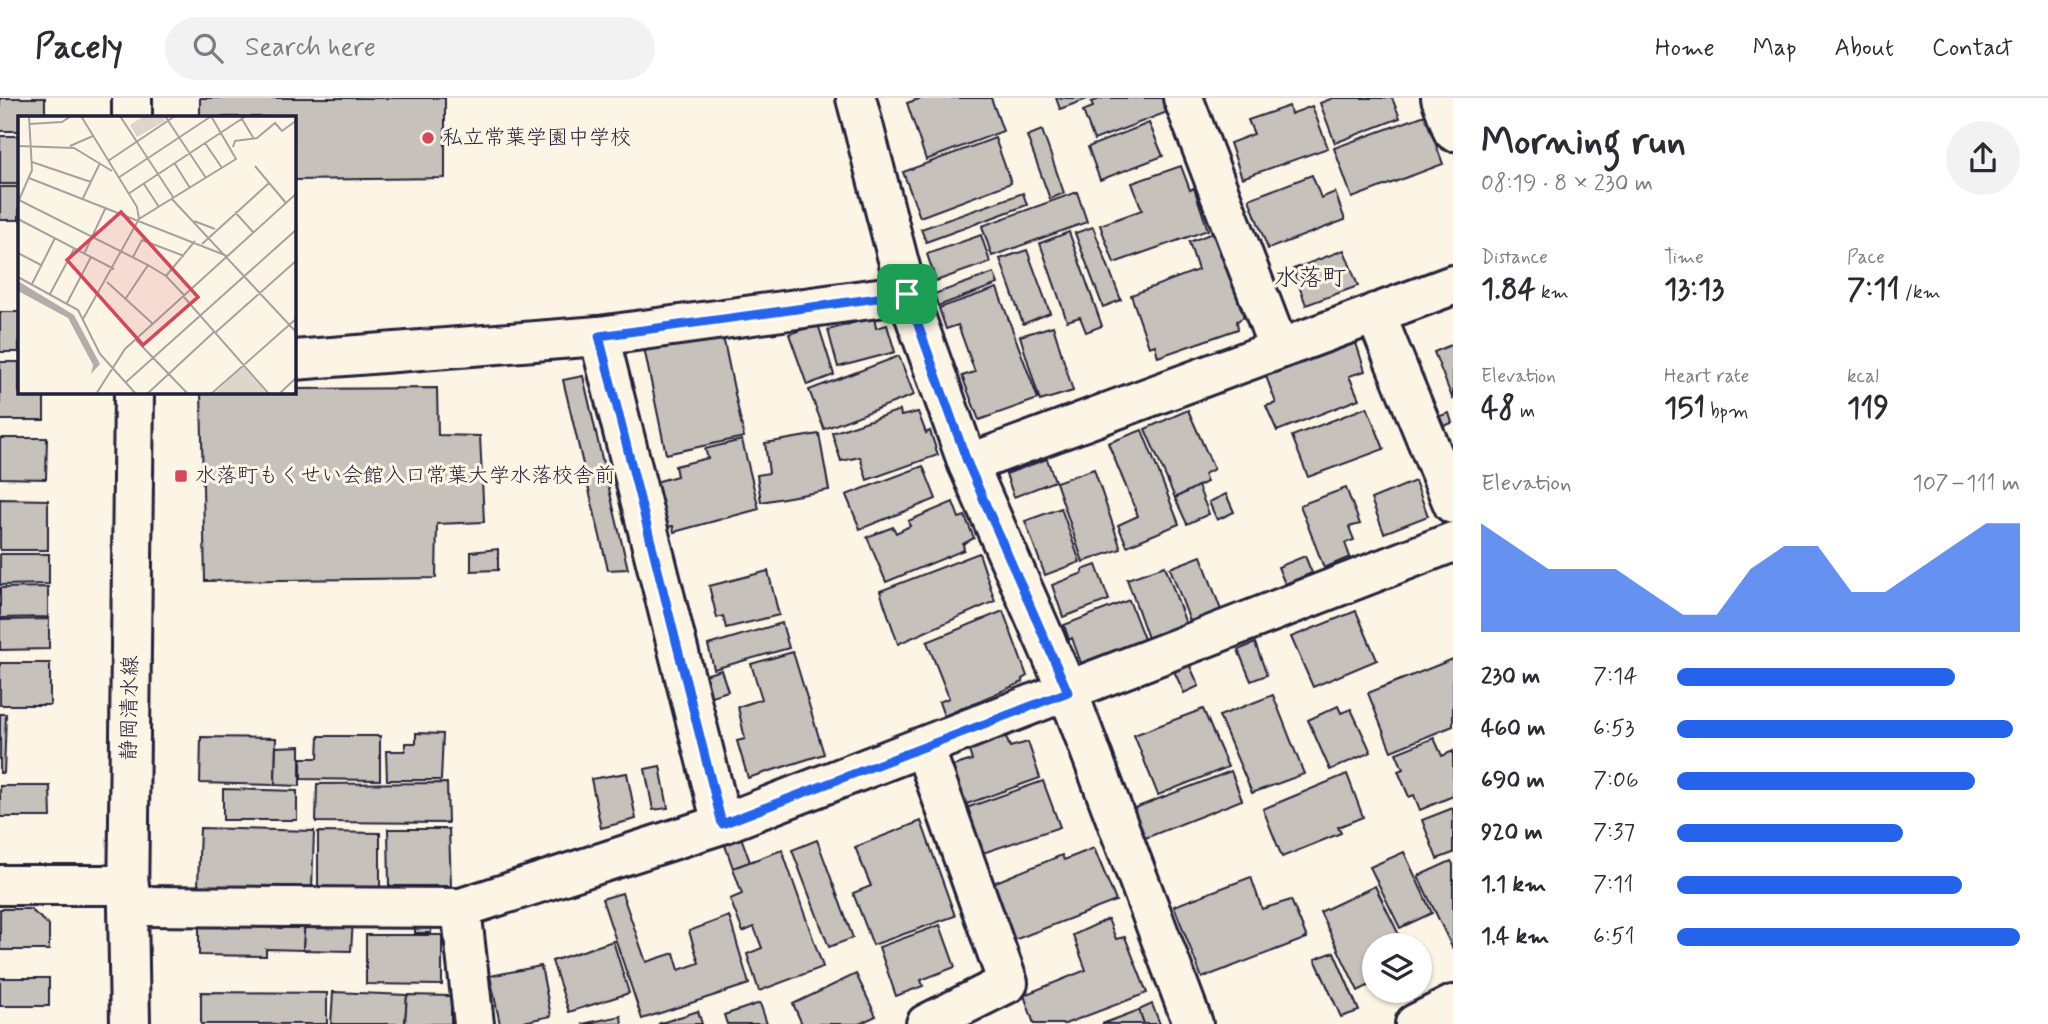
<!DOCTYPE html>
<meta charset="utf-8">
<style>
body{margin:0;font-family:Mynerve,"Klee One",sans-serif;background:#f2f2f3;color:#2b2b33;height:100vh;display:flex;flex-direction:column;font-size:26px;white-space:nowrap}
*{box-sizing:border-box;margin:0}
p{font-size:23px;color:#7c7c81}
.icon{flex:none;width:38px;height:38px;fill:none;stroke:currentColor;stroke-width:2;stroke-linecap:round;stroke-linejoin:round}
.map{position:relative;flex:1;overflow:hidden}
.panel{display:flex;flex-direction:column;background:#fff;width:595px}
.panel>*{flex:none}
.fabs{position:absolute;left:1362px;top:835px;display:grid;gap:14px}
.fabs a{display:grid;place-items:center;width:70px;height:70px;border-radius:50%;background:#fff;box-shadow:0 2px 5px #0004;font-size:35px}
.pin{position:absolute;display:grid;place-items:center;width:60px;height:60px;color:#fff;margin:-30px;border-radius:14px;box-shadow:0 4px 10px #0006}
.round{display:grid;place-items:center;flex:none;width:74px;height:74px;border-radius:37px;background:#f2f2f3}
.overview{display:flex;align-items:center;justify-content:space-between;height:119px;padding:0 28px}
h1{font-size:38px;font-weight:700;line-height:52px}
.stats{display:grid;grid-template-columns:repeat(3,1fr);gap:10px;height:119px;padding:7px 28px}
.stats div{display:grid;align-content:center}
.stats b{font-size:30px;font-weight:700}
.stats small{font-size:19px;font-weight:400}
.stats p{font-size:19px}
.chart{height:196px;padding:14px 28px}
.chart p{display:flex;justify-content:space-between}
.chart svg{width:100%;height:126px;margin-top:7px;fill:#2563eb;opacity:.7}
ul{padding:0 28px;list-style:none;font-size:23px}
li{display:grid;grid-template-columns:112px 84px 1fr;align-items:center;height:52px}
li i{height:18px;border-radius:9px;background:#2563eb}
header{display:flex;align-items:center;gap:42px;box-sizing:border-box;height:98px;padding:0 35px;background:#fff;border-bottom:2px solid #e1e1e2}
header strong{font-size:33px}
nav{display:flex;gap:38px;margin-inline-start:auto;font-size:24px}
.search{width:490px;height:63px;background:#f2f2f3;display:flex;align-items:center;gap:18px;box-sizing:border-box;padding:0 24px;border-radius:38px;color:#7c7c81;font-size:26px}
main{display:flex;flex:1;min-height:0}
.map>svg:first-child{display:block}
.building{fill:#c6c1bb;stroke:#22223b;stroke-width:2}
.lines{fill:none;stroke-linecap:round;stroke-linejoin:round}
.street-casing{stroke:#22223b;stroke-width:44}
.primary-casing{stroke:#22223b;stroke-width:44}
.street{stroke:#fcf5e5;stroke-width:38}
.primary{stroke:#fcf5e5;stroke-width:38}
.route-casing{stroke:#fff;stroke-width:14}
.route{stroke:#2563eb;stroke-width:9}
.poi-dot{fill:#d1495b;stroke:#fcf5e5;stroke-width:2.5}
.labels{text-anchor:middle;dominant-baseline:central;stroke-width:6;stroke-linejoin:round;paint-order:stroke}
.poi-label{font-size:21px;fill:#22223b;stroke:#fcf5e5;text-anchor:start}
.street-label{font-size:21px;fill:#22223b;stroke:#fcf5e5}
.quarter-label{font-size:24px;fill:#22223b;stroke:#fcf5e5}
.inset-road{fill:none;stroke:#a5a1a1;stroke-width:2}
.view{fill:#d1495b;fill-opacity:0.15;stroke:#d1495b;stroke-width:3.5}
.inset-edge{fill:none;stroke:#22223b;stroke-width:3.5}
</style>
<header>
<strong>Pacely</strong>
<div class="search"><svg class="icon" aria-label="search" viewBox="0 0 24 24"><circle cx="10" cy="10" r="6"/><path d="M15 15l6 6"/></svg>Search here</div>
<nav><a>Home</a><a>Map</a><a>About</a><a>Contact</a></nav>
</header>
<main>
<div class="map">
<svg width="1453" height="926" viewBox="0 0 1453 926">
<rect width="100%" height="100%" fill="#fcf5e5"/>
<filter id="ink" filterUnits="userSpaceOnUse"><feTurbulence type="fractalNoise" baseFrequency=".0143" numOctaves="2"/><feDisplacementMap in="SourceGraphic" scale="14" xChannelSelector="R" yChannelSelector="G"/><feConvolveMatrix kernelMatrix="1 2 1 2 8 2 1 2 1" color-interpolation-filters="sRGB"/></filter>
<g filter="url(#ink)">
<!-- building -->
<g class="building">
<path d="M0,0H45V19H19V33H0Z"/>
<path d="M200,0H445V80L294,82V19H200Z"/>
<path d="M922,0H991L1003,33L926,62L907,5Z"/>
<path d="M1056,0H1090L1060,11Z"/>
<path d="M1103,0H1165L1170,13L1094,42L1083,13L1093,9L1091,4Z"/>
<path d="M1333,0H1392L1400,20L1335,45L1320,5Z"/>
<path d="M1289,8L1291,16L1312,8L1328,50L1242,80L1230,45L1254,36L1248,22Z"/>
<path d="M1425,17L1443,66L1352,100L1334,50Z"/>
<path d="M1149,25L1163,58L1100,82L1088,49Z"/>
<path d="M1042,32L1064,95L1050,101L1027,38Z"/>
<rect x="0" y="38" width="19" height="48"/>
<path d="M995,40L1011,85L920,119L903,74Z"/>
<path d="M1181,68L1190,92L1194,90L1208,132L1114,165L1100,127L1142,112L1132,85Z"/>
<path d="M1312,77L1321,100L1335,94L1345,122L1268,151L1249,101Z"/>
<rect x="0" y="89" width="19" height="33"/>
<path d="M1077,94L1087,124L992,158L982,128Z"/>
<path d="M1023,95L1027,107L926,144L921,131Z"/>
<path d="M1093,129L1121,202L1103,209L1075,135Z"/>
<path d="M1069,134L1102,228L1086,234L1080,219L1067,223L1040,145Z"/>
<path d="M1215,134L1244,219L1237,223L1238,231L1158,259L1155,247L1149,249L1131,197L1198,172L1189,144Z"/>
<path d="M981,137L990,164L936,183L927,156Z"/>
<path d="M1027,152L1050,215L1023,226L1000,161Z"/>
<path d="M1344,152L1358,188L1306,207L1293,171Z"/>
<path d="M994,175L998,186L938,208L934,196Z"/>
<path d="M997,190L1038,301L979,322L962,278L975,274L958,227L946,231L939,210Z"/>
<rect x="0" y="214" width="19" height="40"/>
<path d="M874,219L876,230L887,227L895,254L838,269L828,232Z"/>
<path d="M818,226L834,277L807,287L789,236Z"/>
<path d="M1053,228L1073,293L1040,303L1020,238Z"/>
<path d="M721,229L744,339L666,356L643,245Z"/>
<path d="M1356,245L1365,273L1349,278L1359,301L1277,333L1266,308L1276,305L1266,278Z"/>
<path d="M1453,246V302L1434,254Z"/>
<path d="M899,258L914,297L824,331L809,292Z"/>
<path d="M0,264H19V294H44V322H0Z"/>
<path d="M583,278L605,374L628,471L608,472L563,282Z"/>
<path d="M437,290L438,337L480,338L484,424L437,426L436,480L205,483L201,294H294V291Z"/>
<path d="M1367,309L1384,351L1308,379L1292,338Z"/>
<path d="M900,312L901,318L918,314L926,335L930,333L938,357L867,382L860,359L841,363L832,335Z"/>
<path d="M1188,312L1214,371L1204,376L1207,384L1175,400L1145,331Z"/>
<path d="M1449,315L1452,325L1441,329L1437,319Z"/>
<path d="M1142,332L1179,426L1127,448L1118,427L1138,418L1108,345Z"/>
<path d="M819,336L829,392L761,404L757,377L769,375L765,345Z"/>
<path d="M0,340H47L46,381L0,380Z"/>
<path d="M742,342L759,411L674,434L673,428L663,430L652,385L677,378L675,368L708,360L705,351Z"/>
<path d="M1047,361L1055,383L1014,399L1006,376Z"/>
<path d="M923,368L936,401L860,431L846,397Z"/>
<path d="M1094,371L1121,451L1083,464L1056,384Z"/>
<path d="M1415,383L1428,418L1384,435L1371,401Z"/>
<path d="M1198,388L1209,416L1187,426L1175,400Z"/>
<path d="M1346,390L1360,426L1349,429L1354,442L1345,445L1350,459L1324,470L1300,407Z"/>
<path d="M1226,396L1234,414L1217,422L1209,404Z"/>
<path d="M0,401L48,402V452H0Z"/>
<path d="M953,404L959,420L965,418L974,440L963,446L964,452L886,484L867,439L893,429L896,435L910,428L908,423Z"/>
<path d="M1061,410L1080,464L1045,477L1025,423Z"/>
<path d="M498,451V472L471,473V454Z"/>
<path d="M979,455L995,503L898,546L880,493Z"/>
<path d="M0,456H49V486L0,487Z"/>
<path d="M1201,458L1222,515L1191,526L1170,470Z"/>
<path d="M1305,458L1312,475L1285,486L1278,469Z"/>
<path d="M1096,467L1109,502L1063,519L1052,487L1083,475L1082,472Z"/>
<path d="M1165,468L1186,526L1148,540L1127,481Z"/>
<path d="M768,473L779,517L726,530L723,518L717,520L709,488Z"/>
<path d="M48,489V519L0,520V490Z"/>
<path d="M1129,502L1144,541L1081,565L1072,540L1069,542L1064,527Z"/>
<path d="M1003,513L1027,578L1022,581L1023,584L944,618L939,604L949,600L927,544Z"/>
<path d="M1356,513L1377,562L1313,589L1291,539Z"/>
<path d="M49,521V551L0,552V522Z"/>
<path d="M782,525L789,550L714,571L708,547Z"/>
<path d="M1255,545L1267,577L1251,583L1238,552Z"/>
<path d="M793,554L824,656L748,680L737,643L745,641L738,609L762,601L751,566Z"/>
<path d="M1453,561V628L1391,653L1368,595Z"/>
<rect x="0" y="565" width="50" height="42"/>
<path d="M1189,566L1199,588L1184,595L1174,573Z"/>
<path d="M721,572L728,593L702,601L695,580Z"/>
<path d="M1273,597L1304,676L1252,695L1219,618Z"/>
<path d="M1338,608L1341,615L1351,611L1371,654L1330,672L1308,622Z"/>
<path d="M1203,611L1228,669L1158,697L1134,637Z"/>
<path d="M0,616H6L4,675H0Z"/>
<path d="M416,635L443,636L441,682H387L386,653H405V645H416Z"/>
<path d="M1005,637L1010,649L1028,644L1040,680L961,708L947,670L972,662L968,650Z"/>
<path d="M319,638H380V682L301,681V660H318Z"/>
<path d="M201,639L276,640L275,687L200,685Z"/>
<path d="M1434,640L1442,658L1453,653V698L1420,712L1414,697L1409,699L1398,673L1403,671L1396,655Z"/>
<path d="M300,648V688L275,687L276,649Z"/>
<path d="M660,668L668,710L653,712L645,671Z"/>
<path d="M1231,673L1242,702L1143,741L1132,711Z"/>
<path d="M627,675L636,721L601,730L591,681Z"/>
<path d="M1347,676L1363,719L1338,729L1341,735L1282,759L1263,711Z"/>
<path d="M1043,683L1060,729L977,757L966,710Z"/>
<path d="M447,685L448,725L316,724L317,686Z"/>
<path d="M0,688H50L51,719H0Z"/>
<path d="M223,691L297,693V722H223Z"/>
<path d="M1453,710V755L1437,761L1422,722Z"/>
<path d="M921,723L955,818L873,847L853,795L871,788L855,749Z"/>
<path d="M737,728L750,764L733,770L721,736Z"/>
<path d="M200,730L314,733L312,791L198,788Z"/>
<path d="M388,731H449L451,788H389Z"/>
<path d="M318,734L380,735V790L318,789Z"/>
<path d="M817,742L853,840L829,849L792,752Z"/>
<path d="M1094,750L1116,803L1009,844L986,788L1062,757L1064,762Z"/>
<path d="M782,752L823,869L759,893L747,856L762,850L754,829L743,834L730,801L742,796L733,770Z"/>
<path d="M1404,754L1432,815L1400,830L1370,769Z"/>
<path d="M1451,763L1453,766V851L1418,778Z"/>
<path d="M1251,779L1262,811L1291,802L1307,840L1202,880L1174,808Z"/>
<path d="M1375,788L1404,847H1374V885L1358,893L1320,814Z"/>
<path d="M622,795L646,864L674,855L679,872L699,865L689,833L729,818L749,886L642,921L602,801Z"/>
<path d="M0,811H30L49,827V852H0Z"/>
<path d="M415,820H432L431,835H415Z"/>
<path d="M199,821H305L303,852L266,851V858L199,857Z"/>
<path d="M305,821L353,822L351,853L303,852Z"/>
<path d="M1108,821L1116,841L1125,839L1147,895L1065,926H1034L1024,897L1086,872L1073,837Z"/>
<path d="M940,827L955,869L921,882L923,888L896,898L879,849Z"/>
<path d="M366,837H442V887L366,886Z"/>
<path d="M613,843L629,895L569,914L552,863Z"/>
<path d="M1334,854L1359,913L1341,919L1315,861Z"/>
<path d="M541,868L551,918L514,926H500L490,878Z"/>
<path d="M856,876L876,918L859,926H802L793,906Z"/>
<rect x="0" y="880" width="49" height="28"/>
<path d="M201,894L327,895V926H201Z"/>
<path d="M333,894L407,897L405,926H331Z"/>
<path d="M407,897L451,898V926H405Z"/>
<path d="M760,905L767,926H727L724,917Z"/>
<path d="M1152,906L1160,926H1144L1139,912Z"/>
<path d="M1139,912L1144,926H1102Z"/>
<path d="M698,913L702,926H658Z"/>
<path d="M621,918L622,926H582Z"/>
</g>
<g class="lines">
<!-- street casing -->
<g class="street-casing">
<g id="street">
<path d="M856,0L907,196L968,366L1068,594L1193,926"/>
<path d="M1183,0L1279,251"/>
<path d="M1441,0L1453,33"/>
<path d="M1375,215L1453,406"/>
<path d="M599,238L722,726"/>
<path d="M294,262L599,238L907,196"/>
<path d="M968,366L1453,187"/>
<path d="M924,649L1008,885L926,926"/>
<path d="M0,787H129"/>
<path d="M128,808L461,810L722,726L1453,444"/>
<path d="M461,810L474,926"/>
<path d="M1415,926L1453,907"/>
</g>
</g>
<!-- primary casing -->
<g class="primary-casing">
<g id="primary">
<path d="M132,0V19"/>
<path d="M130,926L128,808L134,294"/>
</g>
</g>
<!-- street -->
<use href="#street" class="street"/>
<!-- primary -->
<use href="#primary" class="primary"/>
</g>
</g>
<g class="lines" filter="url(#ink)">
<!-- route casing -->
<g class="route-casing">
<path id="route" d="M907,196L968,366L1068,594L722,726L599,238Z"/>
</g>
<!-- route -->
<use href="#route" class="route"/>
</g>
<!-- markers -->
<g class="poi-dot">
<circle cx="428" cy="40" r="7"/>
<rect x="174" y="371" width="14" height="14" rx="3.5"/>
</g>
<g class="labels">
<!-- poi labels -->
<g class="poi-label">
<text x="442" y="40">私立常葉学園中学校</text>
<text x="195" y="378">水落町もくせい会館入口常葉大学水落校舎前</text>
</g>
<!-- street labels -->
<g class="street-label">
<text transform="translate(130 610) rotate(-89)">静岡清水線</text>
</g>
<!-- quarter labels -->
<g class="quarter-label">
<text x="1310" y="180">水落町</text>
</g>
</g>
<!-- overview -->
<g transform="translate(18 18)">
<rect width="278" height="278" fill="#fcf5e5"/>
<path d="M126,0H145L147,5L119,21L112,9ZM225,250L249,278H196Z" fill="#dcd6cc"/>
<path d="M0,165L56,199L82,248L73,258L75,249L50,202L0,175Z" fill="#b2adab"/>
<path class="inset-road" d="M63,0L119,91L121,103M102,0L155,81M147,0L188,62M224,3L236,23M11,8L44,6L53,0M187,27L204,52M0,30L56,32L94,55M52,30L75,20M215,31L217,25L239,22L257,7L264,15L279,4M90,45L157,0M14,46L73,66M157,48L172,72M237,50L268,87M11,62L209,140M100,62L192,1M126,68L141,91M110,78L228,0M65,82L82,47M153,82L279,217M1,84L130,149L148,160L166,179M1,84L14,54L11,0M217,96L235,116M0,103L96,153M176,105L197,113M184,128L251,67M0,137L23,149M66,138L88,91M115,141L124,124L166,140M148,160L177,125M0,161L60,194L82,238L118,278M89,166L134,207M14,168L37,122M32,178L56,133M165,180L251,278M108,182L130,149M49,187L73,141M65,203L121,103L218,43L193,0M198,216L279,144M117,223L170,278M107,267L279,113M78,278L107,233L279,77M129,278L197,215M193,278L279,202M261,278L279,261"/>
<path class="view" d="M103,96L180,181L125,229L49,144Z"/>
<rect width="278" height="278" class="inset-edge"/>
</g>
</svg>
<div class="fabs">
<a><svg class="icon" aria-label="layers" viewBox="0 0 24 24"><path d="M12 4l9 5-9 5-9-5zM3 14l9 5 9-5"/></svg></a>
</div>
<div class="pin" style="left:907px;top:196px;background:#1e9e55"><svg class="icon" aria-label="arrive" viewBox="0 0 24 24"><path d="M6 21V4h12l-3 4 3 4H6"/></svg></div>
</div>
<section class="panel">
<div class="overview"><div><h1>Morning run</h1><p>08:19 · 8 × 230 m</p></div><a class="round"><svg class="icon" aria-label="share" viewBox="0 0 24 24"><path d="M12 15V3M7 8l5-5 5 5M5 13v7h14v-7"/></svg></a></div>
<div class="stats">
<div><p>Distance</p><b>1.84<small> km</small></b></div>
<div><p>Time</p><b>13:13</b></div>
<div><p>Pace</p><b>7:11<small> /km</small></b></div>
</div>
<div class="stats">
<div><p>Elevation</p><b>48<small> m</small></b></div>
<div><p>Heart rate</p><b>151<small> bpm</small></b></div>
<div><p>kcal</p><b>119</b></div>
</div>
<div class="chart"><p><span>Elevation</span>107–111 m</p>
<svg viewBox="0 0 160 44" preserveAspectRatio="none"><path d="M0 44V6L10 14L20 22L30 22L40 22L50 30L60 38L70 38L80 22L90 14L100 14L110 30L120 30L130 22L140 14L150 6L160 6V44z"/></svg>
</div>
<ul>
<li><b>230 m</b>7:14<i style="width:81%"></i></li>
<li><b>460 m</b>6:53<i style="width:98%"></i></li>
<li><b>690 m</b>7:06<i style="width:87%"></i></li>
<li><b>920 m</b>7:37<i style="width:66%"></i></li>
<li><b>1.1 km</b>7:11<i style="width:83%"></i></li>
<li><b>1.4 km</b>6:51<i style="width:100%"></i></li>
</ul>
</section>
</main>
